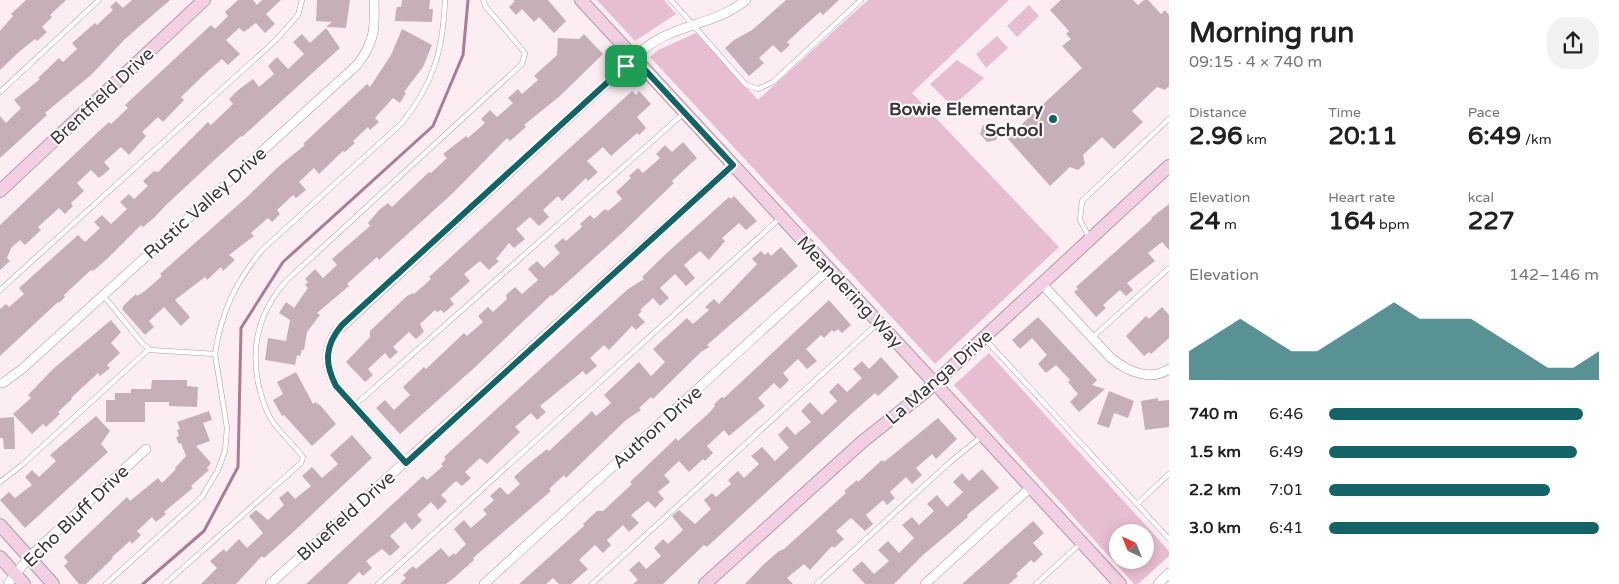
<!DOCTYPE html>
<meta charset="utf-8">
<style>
body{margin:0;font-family:"Varela Round",sans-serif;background:#f2f2f2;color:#202124;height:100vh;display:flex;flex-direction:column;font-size:19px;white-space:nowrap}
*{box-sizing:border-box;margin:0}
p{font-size:16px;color:#757577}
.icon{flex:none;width:28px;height:28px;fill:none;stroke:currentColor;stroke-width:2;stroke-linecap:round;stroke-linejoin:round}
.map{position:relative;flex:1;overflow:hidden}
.details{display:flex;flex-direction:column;background:#fff;width:450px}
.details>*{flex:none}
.needle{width:32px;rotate:317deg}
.buttons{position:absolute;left:1109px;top:524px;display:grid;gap:10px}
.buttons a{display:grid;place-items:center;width:45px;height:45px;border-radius:50%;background:#fff;box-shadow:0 2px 12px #0003;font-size:25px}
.pin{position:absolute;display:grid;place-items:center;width:42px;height:42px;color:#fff;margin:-21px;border-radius:10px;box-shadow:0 2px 8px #0006}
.round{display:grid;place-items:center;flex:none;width:52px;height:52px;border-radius:20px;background:#f2f2f2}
.head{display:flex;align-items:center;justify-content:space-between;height:85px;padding:0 20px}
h1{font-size:28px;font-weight:700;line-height:38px}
.metrics{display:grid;grid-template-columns:repeat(3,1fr);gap:8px;height:85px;padding:5px 20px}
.metrics div{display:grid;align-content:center}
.metrics b{font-size:25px;font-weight:700}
.metrics small{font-size:14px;font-weight:400}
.metrics p{font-size:14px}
.chart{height:140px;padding:10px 20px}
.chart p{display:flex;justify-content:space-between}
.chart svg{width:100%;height:90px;margin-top:5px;fill:#146467;opacity:.7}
ul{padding:0 20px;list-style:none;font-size:16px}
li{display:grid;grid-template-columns:80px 60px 1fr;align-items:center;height:38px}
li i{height:12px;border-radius:6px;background:#146467}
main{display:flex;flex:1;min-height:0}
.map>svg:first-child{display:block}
.green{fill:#e7bed1;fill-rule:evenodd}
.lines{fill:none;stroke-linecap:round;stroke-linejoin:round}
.stream{stroke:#a97d92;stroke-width:3}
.building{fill:#c7afba}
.lane-casing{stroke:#b19aa4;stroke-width:5.5}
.street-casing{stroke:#b19aa4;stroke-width:10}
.secondary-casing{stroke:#b19aa4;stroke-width:14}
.lane{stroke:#fff;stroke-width:4.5}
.street{stroke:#fff;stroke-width:9}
.secondary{stroke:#f2cfe2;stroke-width:12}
.route-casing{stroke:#fff;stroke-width:10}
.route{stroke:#146467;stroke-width:6}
.poi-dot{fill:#146467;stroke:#fff;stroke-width:2}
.labels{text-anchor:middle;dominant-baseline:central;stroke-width:4;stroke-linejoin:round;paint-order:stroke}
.street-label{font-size:18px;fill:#3f3539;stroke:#fff}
.poi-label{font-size:18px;font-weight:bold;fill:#3f3539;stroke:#fff;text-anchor:end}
</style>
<main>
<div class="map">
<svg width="1169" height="584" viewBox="0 0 1169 584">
<rect width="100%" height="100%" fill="#fcedf3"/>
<!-- green -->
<g class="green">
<path d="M597,0H664L676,14L635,41Z"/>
<path d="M868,0H1009L912,93L1059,247L935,364L650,57L658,50L696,33L758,100Z"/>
<path d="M1029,5L1039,16L1017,37L1007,26Z"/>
<path d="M997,36L1008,48L986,68L976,54Z"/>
<path d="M957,60L984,78L954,105H951L930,84Z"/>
<path d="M989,353L1169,551V556L1138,584H1134L954,385ZM1118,532H1145V560H1118Z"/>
</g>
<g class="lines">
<!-- stream -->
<path class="stream" d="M143,584L204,531L238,467L241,328L283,262L433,126L463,55L468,0"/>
</g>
<!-- building -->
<g class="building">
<path d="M26,0H66L50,15L52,17L42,27L47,32L37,41L35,39L20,51L0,70V31L13,16L11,14Z"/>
<path d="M132,0H170L125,39L91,75L45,113L47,115L0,158V116L6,123L21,108L14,100L40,79L38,78L59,58L63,62L77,49L72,43L95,23L97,25L113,10L110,7L116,1L123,8Z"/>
<path d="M238,0H253L257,5L262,0H281L266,14L275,24L265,33L256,23L244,32L239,28L226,40L240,54L228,65L222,59L207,72L181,97L184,100L163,122L158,117L142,132L146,136L129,155L121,147L104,162L110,169L99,178L91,170L77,183L84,191L71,203L73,206L65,214L59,208L38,227L41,230L25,245L20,240L11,248L7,258L10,261L0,270V225L98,132L109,122L111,124L128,108L125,105L211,25L215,29L228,16L225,12Z"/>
<path d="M317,0H350L346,28L326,27L332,22L316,21Z"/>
<path d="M402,0H430L429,9H433L432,22L395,21L396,10L397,7H401Z"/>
<path d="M513,0H548L566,21L554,33L539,17L534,22L522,9L516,15L509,7L515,1Z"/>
<path d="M786,0H839L823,15L820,12L802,28L787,42L790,45L781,53L773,45L759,58L764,63L749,76L725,48L734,40L752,30Z"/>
<path d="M1061,0H1133L1138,5L1144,0H1148L1161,14L1165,10L1169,15V86L1165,90L1157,87L1132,111L1143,122L1114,149L1102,137L1083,155L1085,164L1078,170L1070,167L1050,186L1007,138L1082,68L1062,46L1071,39L1066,34L1069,31L1050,10Z"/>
<path d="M326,28L340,48L242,137L241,136L222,153L165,206L154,218L143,227L141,225L107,259L93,271L91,270L64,295L65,297L59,303L58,302L0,356V309L6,304L9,307L24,294L19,288L78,235L85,242L100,228L94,222L102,215L111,224L127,209L120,202L129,194L134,199L148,186L143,181L154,171L158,172L208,122L211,125L233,104L229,99L238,90L253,79L259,87L274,74L268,66L277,57L288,69L304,54L293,42L302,34L310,43Z"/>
<path d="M402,29L432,45L423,67L404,92L406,93L400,103L393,98L375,118L379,122L370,130L368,127L353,141L355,143L345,152L343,151L319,174L314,168L299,182L306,190L296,198L293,195L277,210L280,214L272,222L268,218L251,233L254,236L229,255L235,260L223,271L221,267L207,280L205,277L175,300L190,317L181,326L164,307L149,321L154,327L145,335L122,309L124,305L136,294L137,296L145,291L162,276L160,274L248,196L278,167L305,145L303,144L367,84L370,87L391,55Z"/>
<path d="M584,34L603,54L560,96L524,125L526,127L510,141L507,138L453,193L379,260L377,257L347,284L349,286L317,313L320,315L307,332L304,350H302L300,356L297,355L295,365L265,360L268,338L286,341L290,320L279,313L286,302L294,308L308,288L305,285L308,282L305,279L315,269L323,278L337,265L332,259L370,226L368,223L379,210L388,203L392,207L429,172L431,173L447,158L443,154L466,136L468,138L485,123L481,119L490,110L497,117L513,103L508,98L518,89L522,94L538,80L534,76L557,55L558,38L579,39Z"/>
<path d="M632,91L636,95L639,91L651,104L637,117L646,128L639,135L637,133L611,156L603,147L587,161L598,172L588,181L586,178L562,201L558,196L543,210L549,217L539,226L530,217L516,229L525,239L514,248L509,243L496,259L499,261L489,270L480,261L464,274L470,281L450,299L454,304L444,313L441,310L437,312L435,310L420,324L424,332L416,339L409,332L393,347L398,352L390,359L385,353L368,369L373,375L365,382L346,362L370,337V331L407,296L413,293L414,294L431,279L429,277Z"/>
<path d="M992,123L999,130L996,140L987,142L980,134L983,125Z"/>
<path d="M683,142L697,158L672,181L674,183L622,233L552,296L551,295L473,369L400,434L376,408L385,400L394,410L410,395L403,387L424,367L426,369L464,333L467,336L483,322L478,316L488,307L493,312L507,299L506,295L515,287L522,294L538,280L528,269L537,261L544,268L560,253L554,246L563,238L566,241L582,227L580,224L590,215L594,219L605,209L608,211L622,199L616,192L631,178L629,176L638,168L643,173L660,158L656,154L665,145L672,152Z"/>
<path d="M734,196L757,221L746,230L739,223L722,238L725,241L709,260L700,251L684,265L695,278L686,286L675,274L660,288L669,298L660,306L653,298L640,310L642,311L638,315L645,322L636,330L632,326L609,350L604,345L590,358L597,366L586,375L583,371L540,406L546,412L537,420L531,413L515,427L520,432L487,464L480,458L465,472L471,478L462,486L456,481L441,495L447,501L438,510L431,502L417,515L422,520L412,530L405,522L390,536L400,547L390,556L382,549L366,561L372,568L363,576L359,572L347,584H306L423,476L427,480L443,466L441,464L446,459L444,457L456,446L628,289L644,279L642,277L669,251L729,197L731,199Z"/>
<path d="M1169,204V250L1162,242L1148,253L1155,261L1127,283L1133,290L1126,296L1120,290L1103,305L1106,308L1096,317L1074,292L1078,289L1076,287L1152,219L1151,218Z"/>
<path d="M781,247L798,266L707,345L709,347L701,352L653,399L651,397L639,408L641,410L626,420L566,478L564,475L549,489L551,491L473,558L474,560L454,578L446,584H400L406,578L403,575L413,566L416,569L441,548L449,557L454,553L455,555L466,544L454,529L464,520L471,528L487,514L483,510L494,500L490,496L500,487L508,495L520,484L514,477L527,465L547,449L549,451L592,411L596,416L611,403L604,395L639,362L651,376L665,362L653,349L687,318L693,324L709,310L705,307L714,299L719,304L757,264L752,259L761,251L765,255L768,252L771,256Z"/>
<path d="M829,300L851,325L842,333L838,329L834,332L832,330L824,338L821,335L806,349L817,361L807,369L798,359L783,373L789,380L780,389L774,383L758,398L765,406L729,436L724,430L707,446L713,453L705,461L703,459L689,472L679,461L664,475L670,482L658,492L664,499L655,508L648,501L631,515L639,523L629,532L623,525L607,540L611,545L603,553L595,545L579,560L588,569L571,584H559L553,578L546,584H519L584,526L583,524L597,511H603L632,484L630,482L676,438L678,441L709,413L715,406L714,404L722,397L724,398Z"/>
<path d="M1162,307L1169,315V338L1151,354L1149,352L1144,356L1126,336L1146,316L1149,319Z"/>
<path d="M1038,317L1097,380L1092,385L1105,389L1079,412L1070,402L1078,394L1068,382L1070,380L1056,365L1046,373L1038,364L1047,355L1032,338L1020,349L1012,340Z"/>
<path d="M111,320L121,332L111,343L120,353L107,365L110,368L100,376L98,373L71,398L72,399L58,412L60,414L46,427L43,424L32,434L13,414L31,398L28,395L53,369Z"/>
<path d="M881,357L899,377L878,396L875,393L850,415L707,547L704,545L663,584H633L638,580L629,570L639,561L646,569L661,556L654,548L663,539L668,544L683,530L672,516L679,510L695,524L711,509L704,500L712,493L716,497L731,484L728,480L738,471L744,478L759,464L751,456L762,447L775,461L789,448L778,435L787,426L795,435L811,422L801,411L810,402L822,415L837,401L829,392L838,383L847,392L862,378L853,369L862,361L869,369Z"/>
<path d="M296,372L313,404L315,402L321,406L336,424L312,446L284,415L282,416L273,400L283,394L277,382Z"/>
<path d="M152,380H187V386L198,387L197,407L169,406V402H145V422H106V400H115V393H131V389H151Z"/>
<path d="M1109,391L1134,401L1128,418L1114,413L1109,428L1097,424Z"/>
<path d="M1158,398V401L1169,400V427L1145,430L1141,401Z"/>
<path d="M209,411L212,420L203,423L210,441L196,446L211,463L207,468L209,470L191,486L193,488L164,512L166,514L156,522L152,517L137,531L141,535L132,544L130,541L112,557L113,558L86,584H79L64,566L68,562L64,557L127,497L130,501L158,478L162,483L176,469L175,468L186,456L181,443L179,444L176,437L179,436L177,430L180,429L177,422Z"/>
<path d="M96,416L110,431L101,444L108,452L25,528L0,500L9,492L15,498L32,485L25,477L32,470L39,477L56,461L50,455Z"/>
<path d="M14,417L15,449H4L3,438H0V418Z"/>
<path d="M938,418L957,439L936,459L932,454L916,468L922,475L912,484L906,477L890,492L895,498L887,505L883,500L866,515L873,524L865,531L851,518L836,531L844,539L834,548L832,546L810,570L804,564L787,578L793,584H745L764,564L779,551L784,549L846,493L844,491L857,480L858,482L882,460L884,462Z"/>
<path d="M352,435L372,458L290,535L264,558L262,556L236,584H201L217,568L210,561L224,549L226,552L239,539L247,548L263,533L249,516L256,510L268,520L284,505L279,498L288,491L295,499L311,486L302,476L312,467L322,478L338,464L330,455Z"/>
<path d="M982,469L999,488L967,515L968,517L923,555L894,584H865L852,570L862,561L874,574L889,561L878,550L888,541L899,553L914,538L902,525L912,517L919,525L934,511L927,504L937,495L947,507L963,492L953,482L962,473L969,481Z"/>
<path d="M1033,521L1044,533L1033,543L1043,554L1034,563L1031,560L1016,574L1018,576L1009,584H962Z"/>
</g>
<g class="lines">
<!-- lane casing -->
<g class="lane-casing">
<g id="lane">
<path d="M671,0L746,85L758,89L773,82L861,0"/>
<path d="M0,92L99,0"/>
<path d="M1089,237L1080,220L1082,201L1169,119"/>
<path d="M0,290L276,40L298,15L302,0"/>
<path d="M104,296L142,343L150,350L215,354L227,428L225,451L218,470L202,497L106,584"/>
<path d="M1092,338L1169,268"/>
<path d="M985,339L1169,539"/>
<path d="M215,354C221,312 236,281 263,249L402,123C434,83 443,50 445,0"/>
<path d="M354,406L684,113"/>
<path d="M0,482L22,465L149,349"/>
<path d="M1137,504L1169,474"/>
<path d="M165,584L301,463L303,457C294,445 282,435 273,422C266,413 263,401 260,391C249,349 258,313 286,281L522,64L525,53L486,7L483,0"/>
<path d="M378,584L780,218"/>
<path d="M592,584L877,324"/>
<path d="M817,584L949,463L981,437"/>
<path d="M1036,584L1081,543"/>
</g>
</g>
<!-- street casing -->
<g class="street-casing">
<g id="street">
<path d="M1042,284L1111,358C1127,371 1150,382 1169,369"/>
<path d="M0,383H3L22,369L357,65C375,42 375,28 374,0"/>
<path d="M406,463L336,386C326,367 324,351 336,332L644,49C676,23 714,26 746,0"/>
<path d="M8,584L29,557L146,449"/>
<path d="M270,584L733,165"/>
<path d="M484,584L829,269"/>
<path d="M925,584L1031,487"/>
<path d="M1158,584L1169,573"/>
</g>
</g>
<!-- secondary casing -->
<g class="secondary-casing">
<g id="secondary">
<path d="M581,0L1120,584"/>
<path d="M0,191L204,0"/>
<path d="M0,525L53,584"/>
<path d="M0,557L24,584"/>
<path d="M705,584L862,442L925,392L1169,166"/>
</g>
</g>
<!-- lane -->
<use href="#lane" class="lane"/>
<!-- street -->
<use href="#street" class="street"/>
<!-- secondary -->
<use href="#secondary" class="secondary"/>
</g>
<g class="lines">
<!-- route casing -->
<g class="route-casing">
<path id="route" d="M634,58L733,165L406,463L336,386C324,363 325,345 342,325Z"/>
</g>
<!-- route -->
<use href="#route" class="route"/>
</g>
<!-- markers -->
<circle class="poi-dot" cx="1053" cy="119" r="5"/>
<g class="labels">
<!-- street labels -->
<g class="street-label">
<text transform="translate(102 96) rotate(-43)">Brentfield Drive</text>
<text transform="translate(205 203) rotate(-42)">Rustic Valley Drive</text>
<text transform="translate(850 292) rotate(47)">Meandering Way</text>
<text transform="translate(939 377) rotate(-41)">La Manga Drive</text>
<text transform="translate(657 427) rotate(-42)">Authon Drive</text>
<text transform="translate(76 516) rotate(-44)">Echo Bluff Drive</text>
<text transform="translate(346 516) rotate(-42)">Bluefield Drive</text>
</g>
<!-- poi labels -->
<g class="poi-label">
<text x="1043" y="109">Bowie Elementary<tspan x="1043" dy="21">School</tspan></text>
</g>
</g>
</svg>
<div class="buttons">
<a><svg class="needle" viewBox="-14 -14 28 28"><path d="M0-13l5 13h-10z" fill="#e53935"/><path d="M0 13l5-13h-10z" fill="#757577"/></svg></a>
</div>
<div class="pin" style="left:626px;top:66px;background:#1e9e55"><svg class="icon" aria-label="arrive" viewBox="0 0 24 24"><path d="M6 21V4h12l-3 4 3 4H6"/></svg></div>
</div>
<section class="details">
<div class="head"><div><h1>Morning run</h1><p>09:15 · 4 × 740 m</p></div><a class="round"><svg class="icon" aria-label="share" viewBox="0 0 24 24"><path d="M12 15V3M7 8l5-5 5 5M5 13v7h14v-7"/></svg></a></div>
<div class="metrics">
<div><p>Distance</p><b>2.96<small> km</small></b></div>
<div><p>Time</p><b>20:11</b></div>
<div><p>Pace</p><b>6:49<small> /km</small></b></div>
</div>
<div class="metrics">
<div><p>Elevation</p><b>24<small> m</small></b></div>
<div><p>Heart rate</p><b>164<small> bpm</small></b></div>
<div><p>kcal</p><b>227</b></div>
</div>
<div class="chart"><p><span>Elevation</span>142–146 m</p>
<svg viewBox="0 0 160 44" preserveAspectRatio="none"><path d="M0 44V30L10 22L20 14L30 22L40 30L50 30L60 22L70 14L80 6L90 14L100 14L110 14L120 22L130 30L140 38L150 38L160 30V44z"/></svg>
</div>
<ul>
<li><b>740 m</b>6:46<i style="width:94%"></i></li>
<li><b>1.5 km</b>6:49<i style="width:92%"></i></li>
<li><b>2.2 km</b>7:01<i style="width:82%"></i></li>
<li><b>3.0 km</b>6:41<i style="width:100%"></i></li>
</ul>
</section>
</main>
